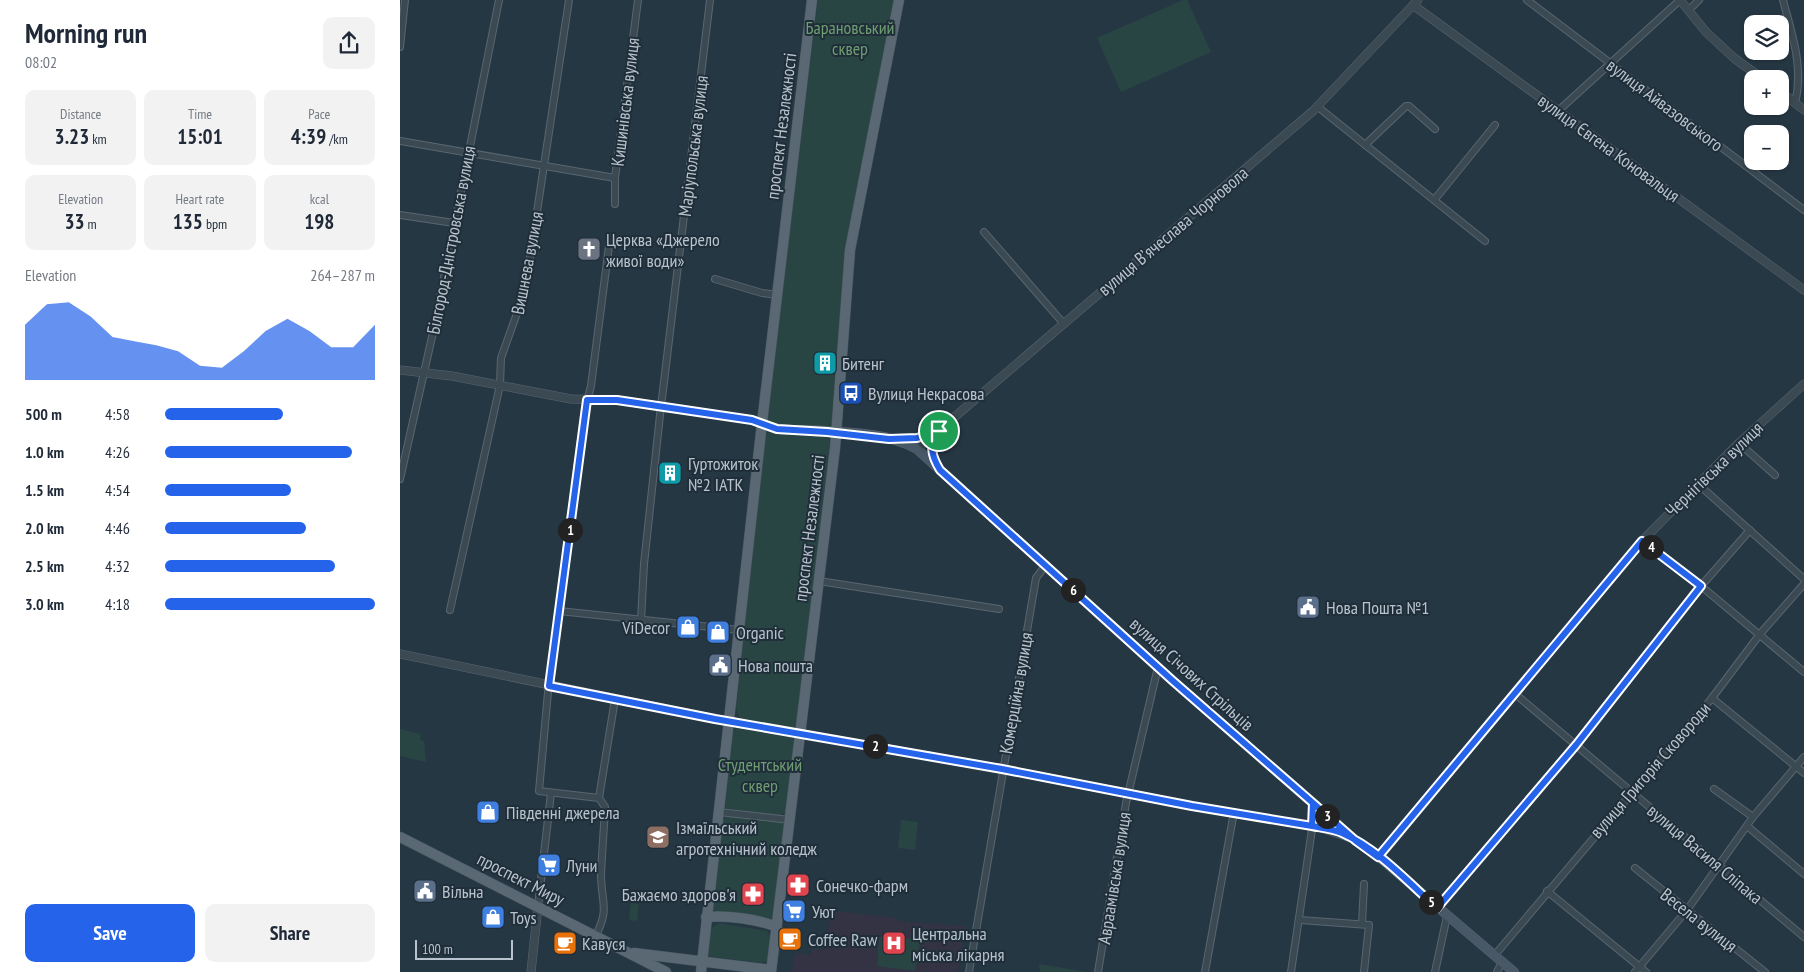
<!DOCTYPE html>
<meta charset="utf-8">
<style>
body{margin:0;font-family:"PT Sans Narrow",sans-serif;background:#f2f2f3;color:#1f2937;height:100vh;display:flex;flex-direction:column;font-size:19px;white-space:nowrap}
*{box-sizing:border-box;margin:0}
p{font-size:16px;color:#747a83}
.icon{flex:none;width:28px;height:28px;fill:none;stroke:currentColor;stroke-width:2;stroke-linecap:round;stroke-linejoin:round}
.map{position:relative;flex:1;overflow:hidden}
.drawer{display:flex;flex-direction:column;background:#fff;width:400px}
.drawer>*{flex:none}
.buttons{position:absolute;left:1344px;top:15px;display:grid;gap:10px}
.buttons a{display:grid;place-items:center;width:45px;height:45px;border-radius:10px;background:#fff;box-shadow:0 1px 4px #0004;font-size:25px}
.scale{position:absolute;left:15px;bottom:12px;width:98px;box-sizing:border-box;padding-left:5px;border:2px solid #b8c3cd;border-top:0;font-size:14px;line-height:18px;white-space:nowrap;color:#b8c3cd;-webkit-text-stroke:4px #1f2e39;paint-order:stroke}
.pin{position:absolute;display:grid;place-items:center;width:42px;height:42px;color:#fff;margin:-21px;border:2px solid #fff;border-radius:50%;box-shadow:0 1px 5px #0007}
.km{position:absolute;width:25px;height:25px;margin:-12px;border-radius:50%;background:#222;color:#fff;font-size:14px;line-height:25px;text-align:center}
.round{display:grid;place-items:center;flex:none;width:52px;height:52px;border-radius:10px;background:#f2f2f3}
.head{display:flex;align-items:center;justify-content:space-between;height:85px;padding:0 25px}
h1{font-size:28px;font-weight:700;line-height:38px}
.figures{display:grid;grid-template-columns:repeat(3,1fr);gap:8px;height:85px;padding:5px 25px}
.figures div{display:grid;align-content:center;border-radius:10px;background:#f2f2f3;text-align:center}
.figures b{font-size:21px;font-weight:700}
.figures small{font-size:14px;font-weight:400}
.figures p{font-size:14px}
.chart{height:140px;padding:10px 25px}
.chart p{display:flex;justify-content:space-between}
.chart svg{width:100%;height:90px;margin-top:5px;fill:#2563eb;opacity:.7}
.button{display:flex;gap:10px;margin-top:auto;padding:10px 25px}
.button a{flex:1;height:58px;border-radius:10px;background:#2563eb;color:#fff;font-size:20px;font-weight:700;line-height:58px;text-align:center}
.button a+a{background:#f2f2f3;color:#1f2937}
ul{padding:0 25px;list-style:none;font-size:16px}
li{display:grid;grid-template-columns:80px 60px 1fr;align-items:center;height:38px}
li i{height:12px;border-radius:6px;background:#2563eb}
main{display:flex;flex:1;min-height:0}
.map>svg:first-child{display:block}
.medical{fill:#334}
.green{fill:#284544}
.lines{fill:none;stroke-linecap:round;stroke-linejoin:round}
.minor-casing{stroke:#596670;stroke-width:8}
.tertiary-casing{stroke:#596670;stroke-width:9}
.secondary-casing{stroke:#596670;stroke-width:10}
.primary-casing{stroke:#44525c;stroke-width:11}
.minor{stroke:#3b4953;stroke-width:6}
.tertiary{stroke:#3b4953;stroke-width:8}
.secondary{stroke:#495866;stroke-width:9}
.primary{stroke:#596873;stroke-width:10}
.route-casing{stroke:#fff;stroke-width:10}
.route{stroke:#2563eb;stroke-width:6}
.labels{text-anchor:middle;dominant-baseline:central;stroke-width:4;stroke-linejoin:round;paint-order:stroke}
.park-label{font-size:18px;fill:#6f9e72;stroke:#1f2e39}
.street-label{font-size:18px;fill:#b8c3cd;stroke:#1f2e39}
.poi-label{font-size:18px;fill:#b8c3cd;stroke:#1f2e39;text-anchor:start}
</style>
<main>
<section class="drawer">
<div class="head"><div><h1>Morning run</h1><p>08:02</p></div><a class="round"><svg class="icon" aria-label="share" viewBox="0 0 24 24"><path d="M12 15V3M7 8l5-5 5 5M5 13v7h14v-7"/></svg></a></div>
<div class="figures">
<div><p>Distance</p><b>3.23<small> km</small></b></div>
<div><p>Time</p><b>15:01</b></div>
<div><p>Pace</p><b>4:39<small> /km</small></b></div>
</div>
<div class="figures">
<div><p>Elevation</p><b>33<small> m</small></b></div>
<div><p>Heart rate</p><b>135<small> bpm</small></b></div>
<div><p>kcal</p><b>198</b></div>
</div>
<div class="chart"><p><span>Elevation</span>264–287 m</p>
<svg viewBox="0 0 160 44" preserveAspectRatio="none"><path d="M0 44V17L10 7L20 6L30 13L40 23L50 25L60 27L70 30L80 37L90 38L100 30L110 20L120 14L130 20L140 28L150 28L160 17V44z"/></svg>
</div>
<ul>
<li><b>500 m</b>4:58<i style="width:56%"></i></li>
<li><b>1.0 km</b>4:26<i style="width:89%"></i></li>
<li><b>1.5 km</b>4:54<i style="width:60%"></i></li>
<li><b>2.0 km</b>4:46<i style="width:67%"></i></li>
<li><b>2.5 km</b>4:32<i style="width:81%"></i></li>
<li><b>3.0 km</b>4:18<i style="width:100%"></i></li>
</ul>
<div class="button"><a>Save</a><a>Share</a></div>
</section>
<div class="map">
<svg width="1404" height="972" viewBox="0 0 1404 972">
<rect width="100%" height="100%" fill="#263744"/>
<!-- medical -->
<path class="medical" d="M430,911L498,918V921L565,926L558,972H392L395,953L411,955L412,949L426,950Z"/>
<!-- green -->
<g class="green">
<path d="M418,0H494L446,249L432,423L425,428L372,424L367,419Z"/>
<path d="M783,0H787L811,52L721,92L697,38Z"/>
<path d="M373,432L426,437L430,441L397,727L391,728L340,718L336,709L365,436L367,433Z"/>
<path d="M341,727L390,736L395,739L386,813L377,816L325,808L333,732L337,727Z"/>
<path d="M0,729L21,734L20,740L24,741L26,762L0,756Z"/>
<path d="M329,816L381,822L385,826L373,919L371,920L315,912L313,909L322,820Z"/>
<path d="M501,820L518,822L515,850L498,848Z"/>
<path d="M231,903L239,904L237,921L229,920Z"/>
<path d="M318,923L367,931L371,939L367,961L361,963L308,956L310,930Z"/>
<path d="M483,936L518,939L520,944L515,971L477,966L479,938Z"/>
<path d="M639,964L687,972H640Z"/>
</g>
<g class="lines">
<!-- minor casing -->
<g class="minor-casing">
<g id="minor">
<path d="M1127,0L1404,210"/>
<path d="M1383,0C1392,35 1404,67 1395,103"/>
<path d="M1289,10L1299,0"/>
<path d="M0,47L5,0"/>
<path d="M918,107L1085,241"/>
<path d="M1158,111L1280,0"/>
<path d="M0,141L215,178"/>
<path d="M965,145L1006,106H1009L1035,129"/>
<path d="M1035,199L1095,125"/>
<path d="M215,204V178L238,0"/>
<path d="M0,215L54,223"/>
<path d="M584,232L664,324"/>
<path d="M315,279L362,293L377,295"/>
<path d="M1339,443L1375,475"/>
<path d="M0,479L34,328L99,0"/>
<path d="M1298,484L1404,579"/>
<path d="M1242,541L1301,586L1404,672"/>
<path d="M419,581L599,609"/>
<path d="M50,610L100,385L101,358L125,291L169,0"/>
<path d="M159,611L339,630"/>
<path d="M241,620L244,564L260,415L310,0"/>
<path d="M1114,693L1404,937"/>
<path d="M1312,698L1404,773"/>
<path d="M1314,789L1353,817"/>
<path d="M199,798L139,791L148,692L185,408L191,386L210,238"/>
<path d="M319,812L390,820"/>
<path d="M1347,826L1404,874"/>
<path d="M1235,868L1365,972"/>
<path d="M1147,891L1246,972"/>
<path d="M138,906L151,793"/>
<path d="M1037,907L1175,745L1301,586L1350,530"/>
<path d="M900,920L969,925L964,972"/>
<path d="M962,924L964,884"/>
<path d="M196,935C210,908 201,902 201,874C202,852 204,829 205,807L199,798L215,699"/>
<path d="M1094,956L1312,698L1360,634L1404,584"/>
<path d="M569,972L636,578L645,566"/>
<path d="M698,972L726,803L758,667"/>
<path d="M805,972L834,812"/>
<path d="M891,972L914,816L913,803"/>
<path d="M1035,972L1047,916"/>
<path d="M1097,972L1102,962"/>
<path d="M1235,972L1287,910L1353,817L1404,757"/>
</g>
</g>
<!-- tertiary casing -->
<g class="tertiary-casing">
<g id="tertiary">
<path d="M1280,0L1306,32L1334,58L1363,79"/>
<path d="M1013,5L1404,290"/>
<path d="M1380,91L1404,110"/>
<path d="M0,370L52,376L171,399L217,400L352,420L362,423"/>
<path d="M536,436L531,452L538,467"/>
<path d="M497,439L517,438L532,434"/>
<path d="M517,449L913,111L1018,0"/>
<path d="M0,654L315,719L603,769L792,806L912,826L936,823"/>
<path d="M919,827L948,837"/>
<path d="M979,857L1242,541L1339,443L1404,384"/>
<path d="M131,972L138,906"/>
</g>
</g>
<!-- secondary casing -->
<g class="secondary-casing">
<path id="secondary" d="M362,423C376,431 391,430 407,430C439,432 489,432 517,449L773,681L956,841L979,857L1114,972"/>
</g>
<!-- primary casing -->
<g class="primary-casing">
<g id="primary">
<path d="M0,837L266,972"/>
<path d="M306,917C327,915 357,919 377,927"/>
<path d="M234,953L371,970"/>
<path d="M301,972L362,423L412,0"/>
<path d="M371,972L435,448L450,250L499,0"/>
</g>
</g>
<!-- minor -->
<use href="#minor" class="minor"/>
<!-- tertiary -->
<use href="#tertiary" class="tertiary"/>
<!-- secondary -->
<use href="#secondary" class="secondary"/>
<!-- primary -->
<use href="#primary" class="primary"/>
</g>
<g class="lines">
<!-- route casing -->
<g class="route-casing">
<path id="route" d="M539,431L517,438L489,439L427,432L377,429L352,420L217,400H187L149,686L315,719L602,769L792,806L912,826L913,803L956,841L978,857L1242,541L1301,586L1176,745L1037,908C1008,882 978,849 942,833C933,829 922,828 912,826L913,803L773,681L540,470C531,455 529,446 539,431"/>
</g>
<!-- route -->
<use href="#route" class="route"/>
</g>
<!-- icons -->
<defs>
<g id="church-square" transform="scale(1.25)"><rect x="-9" y="-9" width="18" height="18" rx="4" fill="#6b7280" stroke="#1f2e39"/><path d="M-1.2-6h2.4v3.5h3.3v2.4h-3.3V6h-2.4V-.1h-3.3v-2.4h3.3Z" fill="#fff"/></g>
<g id="building-square" transform="scale(1.25)"><rect x="-9" y="-9" width="18" height="18" rx="4" fill="#0f9aa8" stroke="#1f2e39"/><path d="M-4-6H4V6H1V3H-1V6H-4ZM-2.5-4.3h1.7v1.8h-1.7ZM.8-4.3h1.7v1.8H.8ZM-2.5-1h1.7V.8h-1.7ZM.8-1h1.7V.8H.8Z" fill="#fff"/></g>
<g id="bus-square" transform="scale(1.25)"><rect x="-9" y="-9" width="18" height="18" rx="4" fill="#1a4fb4" stroke="#1f2e39"/><path d="M-5-6H5V4H4V6H2V4H-2V6H-4V4H-5ZM-3.5-4V0h7V-4ZM-3.5 1.2v1.5H-2V1.2ZM2 1.2v1.5H3.5V1.2Z" fill="#fff"/></g>
<g id="civic-square" transform="scale(1.25)"><rect x="-9" y="-9" width="18" height="18" rx="4" fill="#5c6f8a" stroke="#1f2e39"/><path d="M-.6-6.5H3V-4.5H.6V-3L4-1V1h2V6H-6V1h2V-1L-.6-3ZM-1.2 2.5V6h2.4V2.5Z" fill="#fff"/></g>
<g id="shop-square" transform="scale(1.25)"><rect x="-9" y="-9" width="18" height="18" rx="4" fill="#3f7fe0" stroke="#1f2e39"/><path d="M-5-2.5h2.3a2.7 3.5 0 0 1 5.4 0H5L5.5 6h-11ZM-1.5-2.5h3a1.5 2.3 0 0 0-3 0Z" fill="#fff"/></g>
<g id="university-square" transform="scale(1.25)"><rect x="-9" y="-9" width="18" height="18" rx="4" fill="#8d6e63" stroke="#1f2e39"/><path d="M0-5L7-2L0 1L-7-2ZM-4 1L0 2.5L4 1V4Q0 6-4 4Z" fill="#fff"/></g>
<g id="supermarket-square" transform="scale(1.25)"><rect x="-9" y="-9" width="18" height="18" rx="4" fill="#3f7fe0" stroke="#1f2e39"/><path d="M-6-5.5h2.5l.6 2H6L4.5 2H-2.5L-4.4-4H-6ZM-1.5 3.2a1.3 1.3 0 1 0 .1 0ZM3 3.2a1.3 1.3 0 1 0 .1 0Z" fill="#fff"/></g>
<g id="pharmacy-square" transform="scale(1.25)"><rect x="-9" y="-9" width="18" height="18" rx="4" fill="#e0444e" stroke="#1f2e39"/><path d="M-2-6h4v4h4v4h-4v4h-4v-4h-4v-4h4Z" fill="#fff"/></g>
<g id="cafe-square" transform="scale(1.25)"><rect x="-9" y="-9" width="18" height="18" rx="4" fill="#e8710a" stroke="#1f2e39"/><path d="M-5.5-4.5H6V0H3Q3 3.5 0 3.5H-2.5Q-5.5 3.5-5.5 0ZM3-3.2v2h1.7v-2ZM-6 4.5H4V6H-6Z" fill="#fff"/></g>
<g id="hospital-square" transform="scale(1.25)"><rect x="-9" y="-9" width="18" height="18" rx="4" fill="#e0444e" stroke="#1f2e39"/><path d="M-5-5h3v3.5h4V-5h3V5h-3V1.5h-4V5h-3Z" fill="#fff"/></g>
</defs>
<g fill-rule="evenodd">
<use href="#church-square" x="189" y="249"/>
<use href="#building-square" x="425" y="363"/>
<use href="#bus-square" x="451" y="393"/>
<use href="#building-square" x="270" y="473"/>
<use href="#civic-square" x="908" y="607"/>
<use href="#shop-square" x="288" y="627"/>
<use href="#shop-square" x="318" y="632"/>
<use href="#civic-square" x="320" y="665"/>
<use href="#shop-square" x="88" y="812"/>
<use href="#university-square" x="258" y="837"/>
<use href="#supermarket-square" x="149" y="865"/>
<use href="#pharmacy-square" x="398" y="885"/>
<use href="#civic-square" x="25" y="891"/>
<use href="#pharmacy-square" x="353" y="894"/>
<use href="#supermarket-square" x="394" y="911"/>
<use href="#shop-square" x="93" y="917"/>
<use href="#cafe-square" x="390" y="939"/>
<use href="#cafe-square" x="165" y="943"/>
<use href="#hospital-square" x="494" y="943"/>
</g>
<g class="labels">
<!-- park labels -->
<g class="park-label">
<text x="450" y="27">Барановський<tspan x="450" dy="21">сквер</tspan></text>
<text x="360" y="764">Студентський<tspan x="360" dy="21">сквер</tspan></text>
</g>
<!-- street labels -->
<g class="street-label">
<text transform="translate(225 102) rotate(-83)">Кишинівська вулиця</text>
<text transform="translate(1265 105) rotate(37)">вулиця Айвазовського</text>
<text transform="translate(381 126) rotate(-83)">проспект Незалежності</text>
<text transform="translate(293 146) rotate(-83)">Маріупольська вулиця</text>
<text transform="translate(1209 148) rotate(36)">вулиця Євгена Коновальця</text>
<text transform="translate(773 231) rotate(-40)">вулиця Вʼячеслава Чорновола</text>
<text transform="translate(51 240) rotate(-79)">Білгород-Дністровська вулиця</text>
<text transform="translate(127 263) rotate(-79)">Вишнева вулиця</text>
<text transform="translate(1314 469) rotate(-44)">Чернігівська вулиця</text>
<text transform="translate(409 528) rotate(-83)">проспект Незалежності</text>
<text transform="translate(792 674) rotate(42)">вулиця Січових Стрільців</text>
<text transform="translate(616 693) rotate(-80)">Комерційна вулиця</text>
<text transform="translate(1250 770) rotate(-49)">вулиця Григорія Сковороди</text>
<text transform="translate(1305 854) rotate(40)">вулиця Василя Сліпака</text>
<text transform="translate(714 878) rotate(-81)">Авраамівська вулиця</text>
<text transform="translate(121 879) rotate(27)">проспект Миру</text>
<text transform="translate(1299 920) rotate(38)">Весела вулиця</text>
</g>
<!-- poi labels -->
<g class="poi-label">
<text x="206" y="239">Церква «Джерело<tspan x="206" dy="21">живої води»</tspan></text>
<text x="442" y="363">Битенг</text>
<text x="468" y="393">Вулиця Некрасова</text>
<text x="288" y="463">Гуртожиток<tspan x="288" dy="21">№2 ІАТК</tspan></text>
<text x="926" y="607">Нова Пошта №1</text>
<text x="270" y="627" text-anchor="end">ViDecor</text>
<text x="336" y="632">Organic</text>
<text x="338" y="665">Нова пошта</text>
<text x="106" y="812">Південні джерела</text>
<text x="276" y="827">Ізмаїльський<tspan x="276" dy="21">агротехнічний коледж</tspan></text>
<text x="166" y="865">Луни</text>
<text x="416" y="885">Сонечко-фарм</text>
<text x="42" y="891">Вільна</text>
<text x="336" y="894" text-anchor="end">Бажаємо здоров'я</text>
<text x="412" y="911">Уют</text>
<text x="110" y="917">Toys</text>
<text x="512" y="933">Центральна<tspan x="512" dy="21">міська лікарня</tspan></text>
<text x="408" y="939">Coffee Raw</text>
<text x="182" y="943">Кавуся</text>
</g>
</g>
</svg>
<div class="buttons">
<a><svg class="icon" aria-label="layers" viewBox="0 0 24 24"><path d="M12 4l9 5-9 5-9-5zM3 14l9 5 9-5"/></svg></a>
<a>+</a>
<a>−</a>
</div>
<div class="scale">100 m</div>
<div class="pin" style="left:539px;top:431px;background:#1e9e55"><svg class="icon" aria-label="arrive" viewBox="0 0 24 24"><path d="M6 21V4h12l-3 4 3 4H6"/></svg></div>
<b class="km" style="left:170px;top:530px">1</b>
<b class="km" style="left:475px;top:746px">2</b>
<b class="km" style="left:927px;top:816px">3</b>
<b class="km" style="left:1251px;top:547px">4</b>
<b class="km" style="left:1031px;top:902px">5</b>
<b class="km" style="left:673px;top:590px">6</b>
</div>
</main>
